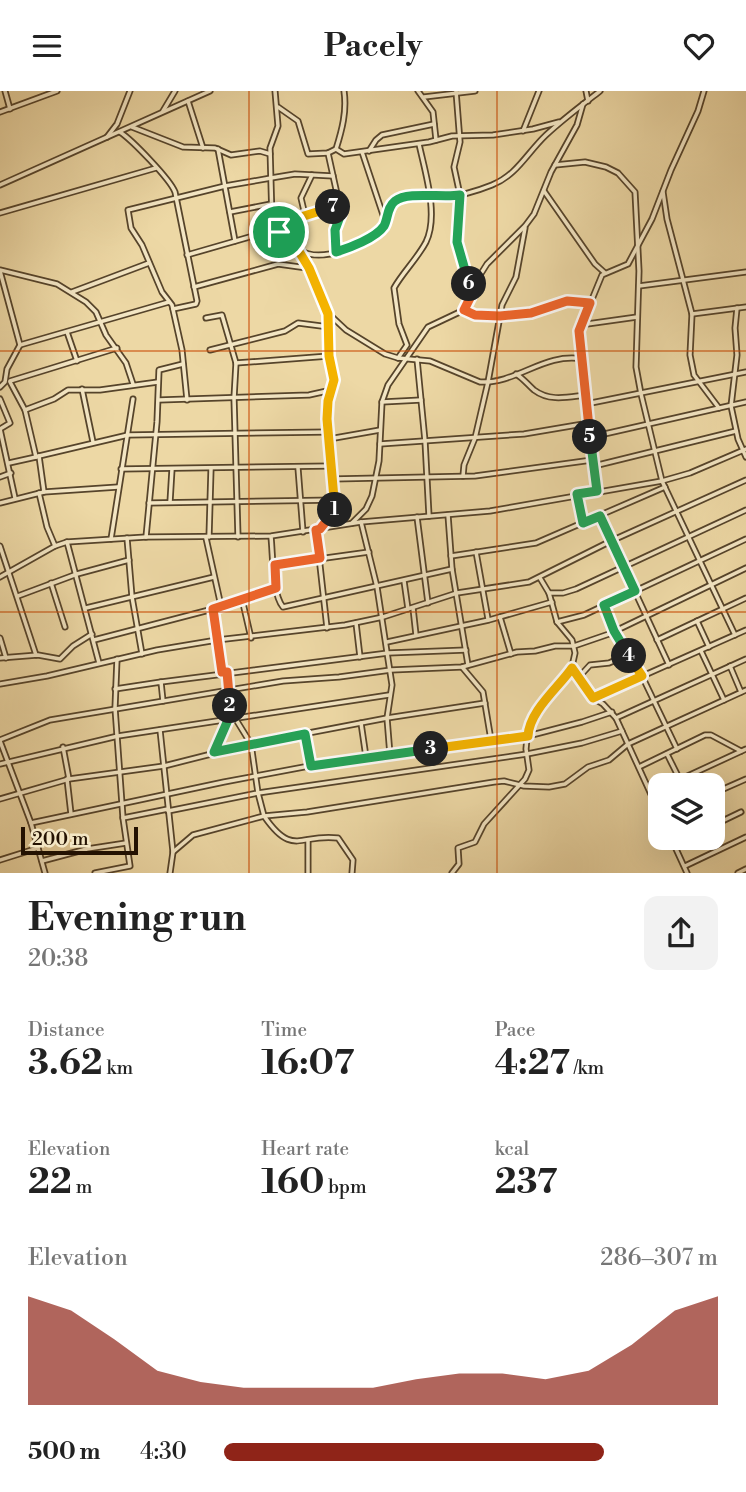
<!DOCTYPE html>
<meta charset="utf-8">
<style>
body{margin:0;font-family:"Libre Bodoni",serif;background:#f2f2f2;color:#222;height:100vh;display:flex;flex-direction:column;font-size:26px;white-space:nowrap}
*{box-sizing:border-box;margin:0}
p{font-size:23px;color:#767676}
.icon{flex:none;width:38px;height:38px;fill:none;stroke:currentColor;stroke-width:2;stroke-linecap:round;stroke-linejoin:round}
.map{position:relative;height:782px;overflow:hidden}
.details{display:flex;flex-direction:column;background:#fff;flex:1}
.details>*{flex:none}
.tools{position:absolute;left:648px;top:682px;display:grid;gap:14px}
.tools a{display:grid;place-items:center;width:77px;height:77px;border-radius:14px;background:#fff;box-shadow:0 7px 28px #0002;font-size:35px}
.scale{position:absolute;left:21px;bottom:18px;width:117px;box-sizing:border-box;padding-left:7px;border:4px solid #241202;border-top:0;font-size:19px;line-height:24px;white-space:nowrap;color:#241202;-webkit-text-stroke:5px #f3e6c4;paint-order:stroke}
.pin{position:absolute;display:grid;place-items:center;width:60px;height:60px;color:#fff;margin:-30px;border:4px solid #fff;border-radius:50%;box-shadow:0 2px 7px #0007}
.km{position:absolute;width:35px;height:35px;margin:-18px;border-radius:50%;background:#222;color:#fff;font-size:19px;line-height:35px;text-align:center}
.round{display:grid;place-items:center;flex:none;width:74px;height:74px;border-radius:14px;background:#f2f2f2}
.head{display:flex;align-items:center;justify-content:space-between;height:119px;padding:0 28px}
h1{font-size:38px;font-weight:700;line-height:52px}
.stats{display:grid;grid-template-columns:repeat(3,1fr);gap:10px;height:119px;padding:7px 28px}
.stats div{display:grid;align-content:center}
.stats b{font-size:35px;font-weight:700}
.stats small{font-size:19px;font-weight:400}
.stats p{font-size:19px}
.chart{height:196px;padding:14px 28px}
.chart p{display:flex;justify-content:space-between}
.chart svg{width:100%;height:126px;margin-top:7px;fill:#8f2418;opacity:.7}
ul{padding:0 28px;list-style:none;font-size:23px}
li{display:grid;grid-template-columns:112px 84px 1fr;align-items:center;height:52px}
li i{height:18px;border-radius:9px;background:#8f2418}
header{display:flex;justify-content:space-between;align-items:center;height:91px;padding:0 28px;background:#fff;font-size:32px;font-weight:700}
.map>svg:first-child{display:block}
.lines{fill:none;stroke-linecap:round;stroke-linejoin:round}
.street-casing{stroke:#56442b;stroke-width:7}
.street{stroke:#f3e6c4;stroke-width:3.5}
.split-1-casing{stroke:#fff;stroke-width:14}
.split-2-casing{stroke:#fff;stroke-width:14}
.split-3-casing{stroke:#fff;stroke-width:14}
.split-4-casing{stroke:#fff;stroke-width:14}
.split-5-casing{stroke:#fff;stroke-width:14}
.split-6-casing{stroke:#fff;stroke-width:14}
.split-7-casing{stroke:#fff;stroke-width:14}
.split-8-casing{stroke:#fff;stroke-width:14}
.split-1{stroke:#f5b400;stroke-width:9}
.split-2{stroke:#f0652b;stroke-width:9}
.split-3{stroke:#22a559;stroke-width:9}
.split-4{stroke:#f5b400;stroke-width:9}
.split-5{stroke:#22a559;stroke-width:9}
.split-6{stroke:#f0652b;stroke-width:9}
.split-7{stroke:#22a559;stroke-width:9}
.split-8{stroke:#f5b400;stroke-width:9}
.grid{fill:none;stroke:#cb4e0a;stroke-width:2;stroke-opacity:0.55}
</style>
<header><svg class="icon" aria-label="menu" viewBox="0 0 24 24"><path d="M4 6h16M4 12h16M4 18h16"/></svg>Pacely<svg class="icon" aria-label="heart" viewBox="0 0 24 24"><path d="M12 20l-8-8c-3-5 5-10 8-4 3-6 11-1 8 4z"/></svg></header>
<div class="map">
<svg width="746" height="782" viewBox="0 0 746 782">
<rect width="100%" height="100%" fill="#edd8a5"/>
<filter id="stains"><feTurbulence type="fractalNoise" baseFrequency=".00286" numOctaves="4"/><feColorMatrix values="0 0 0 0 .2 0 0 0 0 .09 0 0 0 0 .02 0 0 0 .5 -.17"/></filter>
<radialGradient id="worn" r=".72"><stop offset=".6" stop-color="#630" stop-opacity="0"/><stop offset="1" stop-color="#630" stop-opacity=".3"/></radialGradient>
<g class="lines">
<!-- street casing -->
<g class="street-casing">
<g id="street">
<path d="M5,0L10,18"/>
<path d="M275,0L278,35L270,57L272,128L277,138L297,157L311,181L328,223L329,265L334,289L328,310L327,328L336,413L333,423L321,437"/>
<path d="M418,0L433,21L436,49"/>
<path d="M456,0L460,51L454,76L460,104L457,151L471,201"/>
<path d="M586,0L588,10"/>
<path d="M424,6L475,0"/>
<path d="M188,10L203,57"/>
<path d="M278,16L298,30L308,63L328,62L336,58C342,39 347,20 344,0"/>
<path d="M163,20L175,0"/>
<path d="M0,21L57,0"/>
<path d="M132,36L183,56L215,57L231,64L260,60L270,63"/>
<path d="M523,40L539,0"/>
<path d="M120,41C132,49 170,88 175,101L197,210L196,213L173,218"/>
<path d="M107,46L117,33L130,0"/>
<path d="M218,58L235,150"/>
<path d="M336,58L344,63L429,51L452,45L493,44L533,38L559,31"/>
<path d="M369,60L376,49L382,44L434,33"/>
<path d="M362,61L385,130"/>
<path d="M328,62L341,121L336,139V161"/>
<path d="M555,74L585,71L606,76L618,82L635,101L639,180L636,276L641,303L662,390L735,544"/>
<path d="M0,94L210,0"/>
<path d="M544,100L595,173L605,182"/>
<path d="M663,101L667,128L692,223L690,264L694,284L719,317"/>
<path d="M230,121L271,113"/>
<path d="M0,122L156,77"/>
<path d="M305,124L301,107L312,84"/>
<path d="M275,134L340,114"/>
<path d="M300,159C320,173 368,154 383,137C389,129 386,114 397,109C411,102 429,106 445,106C460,105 477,100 492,94C517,84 527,62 546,44C563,28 582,14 600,0"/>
<path d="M187,164L277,138"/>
<path d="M0,179L57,193L86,211L96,221L106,244L126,272L133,293"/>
<path d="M0,180L20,254L7,278L5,291L0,296"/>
<path d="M639,195L746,181"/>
<path d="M194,196L278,173L307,177"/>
<path d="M72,201L149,172"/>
<path d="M737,217L735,237L737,264L731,315L738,348L746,366"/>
<path d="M464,219L475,224L500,225L531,222L567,210L590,212"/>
<path d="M692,223L746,216"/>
<path d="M330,224L346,239L385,263L398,267L430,270L480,291C517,293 544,261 583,268"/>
<path d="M206,227L222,224L236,272L234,307L238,446"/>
<path d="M580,234L637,226"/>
<path d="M67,241L77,270"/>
<path d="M20,254L169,211"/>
<path d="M210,259L285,240L298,232L329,236"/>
<path d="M398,267L407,254L399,233L394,197C403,181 417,168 426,151C439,124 425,81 419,53"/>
<path d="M417,268L425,350L429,425"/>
<path d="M236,272L329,265"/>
<path d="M516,283C524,288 528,294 534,299C550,311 568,306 586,304"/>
<path d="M10,290L117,257"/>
<path d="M10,291L25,319L36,366L39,365L44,401"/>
<path d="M82,298L93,351"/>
<path d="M0,308L10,332L0,338"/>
<path d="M159,309L309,304L327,300L333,296"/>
<path d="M187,309L182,259L172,214L162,201L142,154L131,137L128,119L225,95L271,87L295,83L333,85"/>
<path d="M382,311L421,309"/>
<path d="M586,313L746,281"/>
<path d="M25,319L54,308L68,299H100L158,291"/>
<path d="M0,338L15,407"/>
<path d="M591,346L746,311"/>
<path d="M329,348L380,339"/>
<path d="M380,353L524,343L589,332"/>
<path d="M39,365L128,344L328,341"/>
<path d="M9,372L36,366"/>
<path d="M594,375L736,340"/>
<path d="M298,377L303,441"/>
<path d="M121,378L331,375"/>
<path d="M463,385L464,374L475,347L488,291L502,214L516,186L525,137"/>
<path d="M0,386L11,382"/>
<path d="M333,388L475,385L592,369"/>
<path d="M597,400L579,240L602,184L628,173L652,128L671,79L698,20L704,0"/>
<path d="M39,402L47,436L55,455"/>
<path d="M577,403L583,432"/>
<path d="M170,411L172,378"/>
<path d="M0,412L44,401L118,396"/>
<path d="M149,412L336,409"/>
<path d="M448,424L452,478L468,574"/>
<path d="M600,425L669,574"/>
<path d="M417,426L428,512"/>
<path d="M361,431L377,496L392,594L387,627L390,664"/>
<path d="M352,432L366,418L372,405L379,370L382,311L388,294L428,236L464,219L475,192L487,173L525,135L534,123L551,81L577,34L583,13"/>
<path d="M316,439L327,537"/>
<path d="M146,446L157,331L159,279L183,273"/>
<path d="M209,446L211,378"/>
<path d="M271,446C273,464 272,503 283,516L452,478"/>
<path d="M127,447L132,506L142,563"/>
<path d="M206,447L221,515"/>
<path d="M111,448L133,308"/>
<path d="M67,451L99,572"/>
<path d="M0,455L36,564"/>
<path d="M476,461L488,528"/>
<path d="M451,465L536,452L665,396"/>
<path d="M275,474L369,461"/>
<path d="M0,486L55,455L67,451L146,446L271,445L361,431L490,420L662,390L690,382L746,358"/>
<path d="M404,490L408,518"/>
<path d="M51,492L65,536"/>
<path d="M549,502H563L576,498L746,419"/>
<path d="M18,505L77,483L129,469"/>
<path d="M242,508L251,547"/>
<path d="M604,514L614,540L642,585L677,658"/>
<path d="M86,517L214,486"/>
<path d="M413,517L416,544"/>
<path d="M213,518L222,581"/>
<path d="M500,526L511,563"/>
<path d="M697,530L709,556"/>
<path d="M557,531L584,524L746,448"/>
<path d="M356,532L360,566"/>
<path d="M0,547L6,567"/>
<path d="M94,549L213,518L276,497"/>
<path d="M657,549L746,507"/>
<path d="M387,551L489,529L552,511"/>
<path d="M701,560L724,609"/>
<path d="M0,567L38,564L60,568L73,555L92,543"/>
<path d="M730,575L741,601"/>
<path d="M462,576L483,601L491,649"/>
<path d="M572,577L593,607L603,613L616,627L660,723"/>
<path d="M579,586L590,574L609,572L627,564"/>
<path d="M161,591L388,562L466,559"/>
<path d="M0,593L47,585L157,559L217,549L345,534L383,526L457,502L529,491L611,450L746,389"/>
<path d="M115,598L161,591L163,610"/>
<path d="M593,607L746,539"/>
<path d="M616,627L746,568"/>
<path d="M361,632L366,666"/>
<path d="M160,639L173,761"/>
<path d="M305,643L311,675"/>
<path d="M0,649L50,629L283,590L339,586L391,579L462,576L517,561L535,560L555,555H574L609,543L746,477"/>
<path d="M0,650L31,732L45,782"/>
<path d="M63,656L69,688"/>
<path d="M214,661L229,624L227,581"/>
<path d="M667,663L680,689"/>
<path d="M0,673L118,645L389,604"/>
<path d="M639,676L705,644H711L741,660"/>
<path d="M67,688L71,723"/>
<path d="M666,695L746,658"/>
<path d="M651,702L660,698"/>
<path d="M712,703L746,688"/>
<path d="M0,708L69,688L164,675L251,653L387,627L485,612"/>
<path d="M168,720L258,702L527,663L582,652L622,640"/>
<path d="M123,727L168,718"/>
<path d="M31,732L224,691L341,669L528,645L582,631L612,621"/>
<path d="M712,735L741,721"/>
<path d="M671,747L687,782"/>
<path d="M308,749V782"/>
<path d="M674,753L685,747"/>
<path d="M0,769L38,757"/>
<path d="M42,770L87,758L126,752"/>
<path d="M685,775L746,746"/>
<path d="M95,782L130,775L123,727L115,617L117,568"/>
<path d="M170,782L173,761L193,744L264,725L258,702L251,653L235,627"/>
<path d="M352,782L353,769L338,747C300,742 293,767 264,725L307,721L494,691L504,690L524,695L549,696L565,693L588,676L609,669L628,653L746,599"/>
<path d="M452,782L459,773L458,757L475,751L484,733L525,688L529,679L526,658L528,635L551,601L571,580L575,562L572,549L557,531L549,502L540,487"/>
<path d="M738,782L746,778"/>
</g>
</g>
<!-- street -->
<use href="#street" class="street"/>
</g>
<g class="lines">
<!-- split-1 casing -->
<g class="split-1-casing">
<path id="split-1" d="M279,141L297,157L309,177L328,223L329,265L334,289L328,310L327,328L335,419"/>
</g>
<!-- split-2 casing -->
<g class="split-2-casing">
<path id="split-2" d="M230,615L227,581H222L213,518L276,497L275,474L320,467L316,439L320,438L335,419"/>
</g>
<!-- split-3 casing -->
<g class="split-3-casing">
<path id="split-3" d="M230,615L228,629L214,661L305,643L311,675L431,658"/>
</g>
<!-- split-4 casing -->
<g class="split-4-casing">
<path id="split-4" d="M431,658L528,645C529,620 559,596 572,577L593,607L642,585L629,565"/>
</g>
<!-- split-5 casing -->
<g class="split-5-casing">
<path id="split-5" d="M590,346L597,400L577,403L583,432L600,425L635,500L604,514L614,540L629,565"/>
</g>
<!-- split-6 casing -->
<g class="split-6-casing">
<path id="split-6" d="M469,193L472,203L464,219L475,224L500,225L531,222L567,210L590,212L579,240L590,346"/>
</g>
<!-- split-7 casing -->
<g class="split-7-casing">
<path id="split-7" d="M333,116L340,114L341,123L335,139L336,161C349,157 376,147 384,135C388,128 387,116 395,110C408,100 442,107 460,104L457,151L469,193"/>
</g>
<!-- split-8 casing -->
<g class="split-8-casing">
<path id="split-8" d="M279,141L275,134L333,116"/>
</g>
<!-- split-1 -->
<use href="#split-1" class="split-1"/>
<!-- split-2 -->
<use href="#split-2" class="split-2"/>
<!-- split-3 -->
<use href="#split-3" class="split-3"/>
<!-- split-4 -->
<use href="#split-4" class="split-4"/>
<!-- split-5 -->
<use href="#split-5" class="split-5"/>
<!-- split-6 -->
<use href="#split-6" class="split-6"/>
<!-- split-7 -->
<use href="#split-7" class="split-7"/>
<!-- split-8 -->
<use href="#split-8" class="split-8"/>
</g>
<!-- grid -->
<path class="grid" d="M249,0V782M497,0V782M0,260H746M0,521H746"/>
<rect width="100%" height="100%" filter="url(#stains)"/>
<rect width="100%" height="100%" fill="url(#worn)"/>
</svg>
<div class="tools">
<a><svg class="icon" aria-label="layers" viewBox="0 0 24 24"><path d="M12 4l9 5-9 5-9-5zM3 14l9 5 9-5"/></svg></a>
</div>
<div class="scale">200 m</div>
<div class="pin" style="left:279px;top:141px;background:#1e9e55"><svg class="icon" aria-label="arrive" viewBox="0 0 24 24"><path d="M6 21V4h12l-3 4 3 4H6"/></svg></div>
<b class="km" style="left:335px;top:419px">1</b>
<b class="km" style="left:230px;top:615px">2</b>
<b class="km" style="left:431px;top:658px">3</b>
<b class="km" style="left:629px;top:565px">4</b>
<b class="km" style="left:590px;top:346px">5</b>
<b class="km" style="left:469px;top:193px">6</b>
<b class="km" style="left:333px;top:116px">7</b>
</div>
<section class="details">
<div class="head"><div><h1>Evening run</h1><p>20:38</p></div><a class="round"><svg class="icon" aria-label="share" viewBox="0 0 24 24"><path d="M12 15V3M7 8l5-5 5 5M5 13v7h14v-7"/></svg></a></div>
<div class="stats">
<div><p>Distance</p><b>3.62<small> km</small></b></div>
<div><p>Time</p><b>16:07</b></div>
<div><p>Pace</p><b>4:27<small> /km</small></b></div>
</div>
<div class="stats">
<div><p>Elevation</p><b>22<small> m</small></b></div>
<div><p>Heart rate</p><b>160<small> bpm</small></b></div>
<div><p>kcal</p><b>237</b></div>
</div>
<div class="chart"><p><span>Elevation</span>286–307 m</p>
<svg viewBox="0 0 160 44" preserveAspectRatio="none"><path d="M0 44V6L10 11L20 21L30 32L40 36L50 38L60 38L70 38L80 38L90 35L100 33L110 33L120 35L130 32L140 23L150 11L160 6V44z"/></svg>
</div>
<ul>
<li><b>500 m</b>4:30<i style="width:77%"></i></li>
</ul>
</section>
